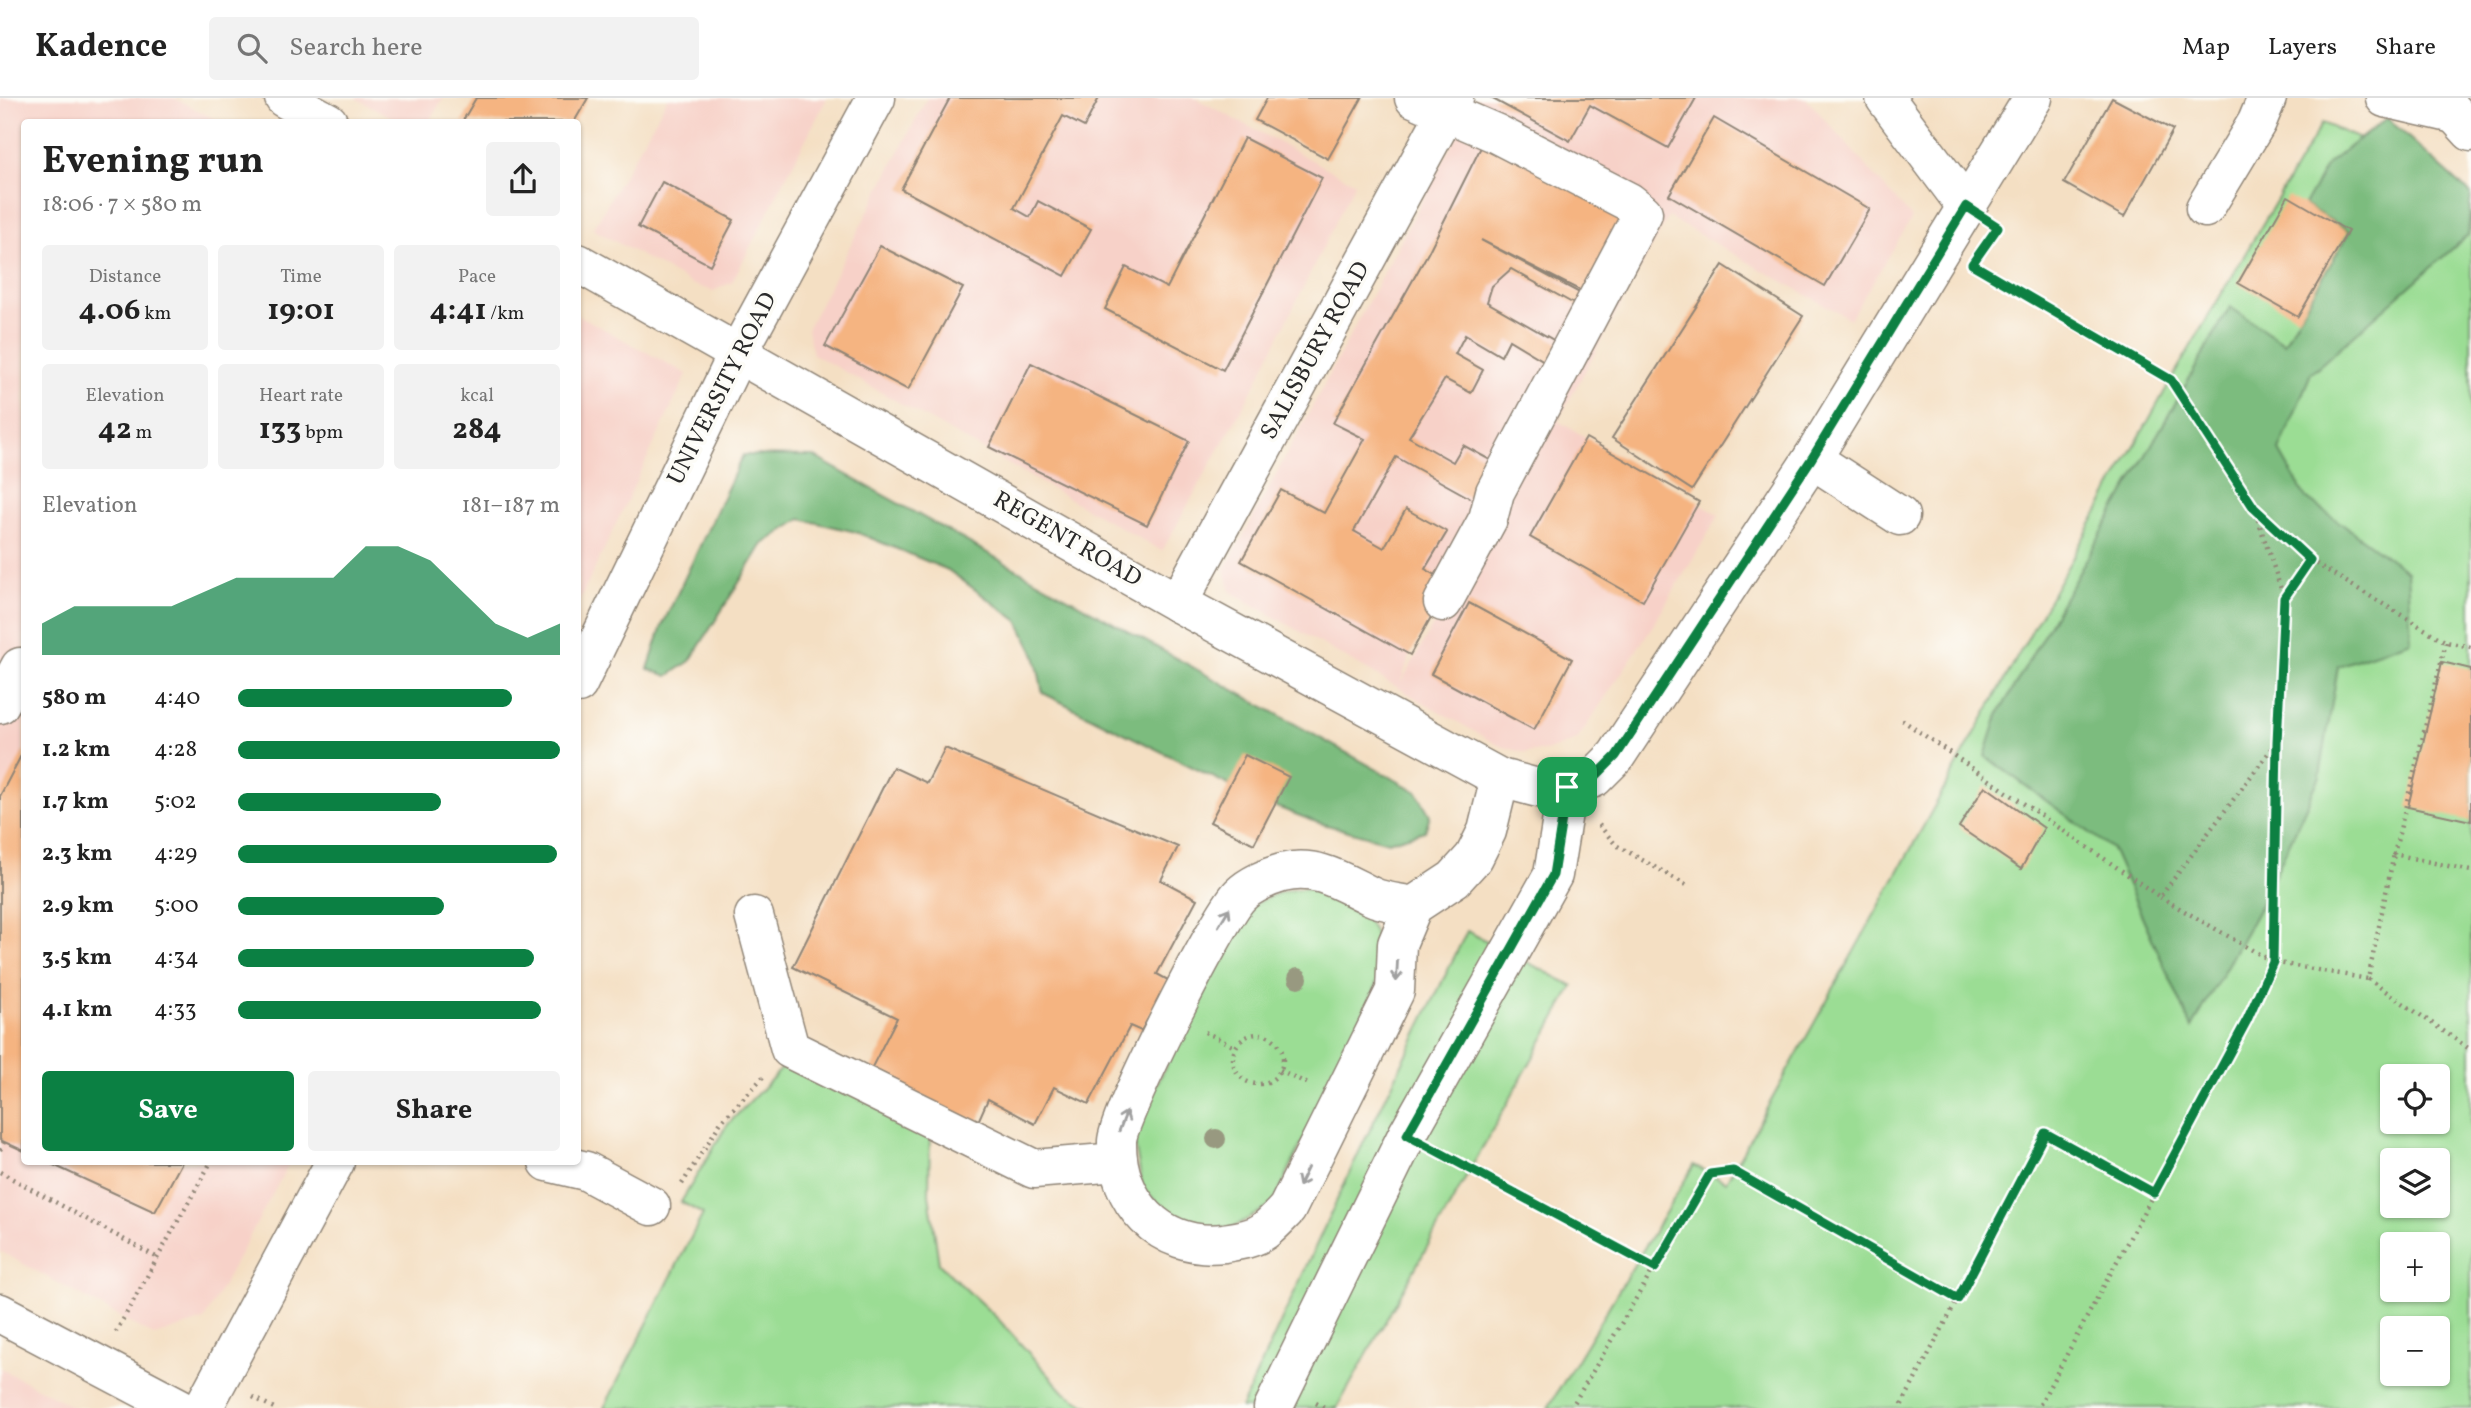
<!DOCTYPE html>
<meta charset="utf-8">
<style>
body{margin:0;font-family:Vollkorn,serif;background:#f2f2f2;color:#222;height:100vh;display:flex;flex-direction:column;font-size:26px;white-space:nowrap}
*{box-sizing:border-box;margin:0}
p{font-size:23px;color:#767676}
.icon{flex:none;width:38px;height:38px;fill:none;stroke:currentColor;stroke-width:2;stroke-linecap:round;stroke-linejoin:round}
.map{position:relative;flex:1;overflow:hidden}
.details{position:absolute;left:21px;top:21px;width:560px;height:1046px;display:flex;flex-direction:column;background:#fff;border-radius:7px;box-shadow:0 2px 5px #0004}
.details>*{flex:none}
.fabs{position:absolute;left:2380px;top:966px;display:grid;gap:14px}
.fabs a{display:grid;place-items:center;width:70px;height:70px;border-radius:7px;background:#fff;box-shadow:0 2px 5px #0004;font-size:35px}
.pin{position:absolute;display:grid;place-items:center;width:60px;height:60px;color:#fff;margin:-30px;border-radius:14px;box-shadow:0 4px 10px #0006}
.round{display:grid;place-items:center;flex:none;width:74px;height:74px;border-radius:7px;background:#f2f2f2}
.overview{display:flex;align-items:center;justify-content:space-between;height:119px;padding:0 21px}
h1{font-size:38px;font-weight:700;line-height:52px}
.stats{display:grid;grid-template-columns:repeat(3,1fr);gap:10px;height:119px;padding:7px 21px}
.stats div{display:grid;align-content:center;border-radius:7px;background:#f2f2f2;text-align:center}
.stats b{font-size:30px;font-weight:700}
.stats small{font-size:19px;font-weight:400}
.stats p{font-size:19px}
.chart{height:196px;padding:14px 21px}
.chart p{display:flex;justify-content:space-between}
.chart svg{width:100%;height:126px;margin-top:7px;fill:#0b8043;opacity:.7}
.cta{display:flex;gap:14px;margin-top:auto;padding:14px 21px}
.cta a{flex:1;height:80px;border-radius:7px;background:#0b8043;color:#fff;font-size:28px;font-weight:700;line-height:80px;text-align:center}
.cta a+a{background:#f2f2f2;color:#222}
ul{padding:0 21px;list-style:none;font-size:23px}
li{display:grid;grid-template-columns:112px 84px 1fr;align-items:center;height:52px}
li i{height:18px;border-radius:9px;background:#0b8043}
header{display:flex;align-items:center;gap:42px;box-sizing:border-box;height:98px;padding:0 35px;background:#fff;border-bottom:2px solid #e0e0e0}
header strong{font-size:33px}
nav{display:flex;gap:38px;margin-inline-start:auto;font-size:24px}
.search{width:490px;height:63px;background:#f2f2f2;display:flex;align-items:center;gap:18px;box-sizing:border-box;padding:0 24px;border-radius:7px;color:#767676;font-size:26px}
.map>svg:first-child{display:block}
.built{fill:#f7d1c8;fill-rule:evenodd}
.green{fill:#9bdd94;stroke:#638460;stroke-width:2;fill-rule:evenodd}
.forest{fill:#7cbc7e;stroke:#547454;stroke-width:2}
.building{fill:#f5b481}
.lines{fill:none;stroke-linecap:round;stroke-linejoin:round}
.minor-casing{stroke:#908577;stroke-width:41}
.major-casing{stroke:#908577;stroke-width:41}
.path{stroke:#908577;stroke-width:4.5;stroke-dasharray:2 5;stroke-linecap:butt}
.minor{stroke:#fff;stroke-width:38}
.major{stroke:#fff;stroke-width:38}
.tree{fill:#989980}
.oneway{stroke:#a0a0a0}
.route-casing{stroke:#fff;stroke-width:14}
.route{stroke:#0b8043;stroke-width:9}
.labels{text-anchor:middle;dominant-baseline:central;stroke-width:7;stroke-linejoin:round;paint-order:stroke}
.street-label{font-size:24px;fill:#2b2b2b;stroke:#fdfcf7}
</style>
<header>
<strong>Kadence</strong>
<div class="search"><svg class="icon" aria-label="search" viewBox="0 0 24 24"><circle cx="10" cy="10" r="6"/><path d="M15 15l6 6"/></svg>Search here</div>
<nav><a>Map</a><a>Layers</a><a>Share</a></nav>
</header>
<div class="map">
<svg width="2471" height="1310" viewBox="0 0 2471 1310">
<rect width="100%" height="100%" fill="#fdfcf7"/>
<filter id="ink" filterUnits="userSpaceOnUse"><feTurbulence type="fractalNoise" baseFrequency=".0143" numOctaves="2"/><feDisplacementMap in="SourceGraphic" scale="14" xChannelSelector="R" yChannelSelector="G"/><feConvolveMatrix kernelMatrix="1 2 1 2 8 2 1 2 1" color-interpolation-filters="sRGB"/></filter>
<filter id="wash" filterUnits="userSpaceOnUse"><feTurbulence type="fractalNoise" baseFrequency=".00686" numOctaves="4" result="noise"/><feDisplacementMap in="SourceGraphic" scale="28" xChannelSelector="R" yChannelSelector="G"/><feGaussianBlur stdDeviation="1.57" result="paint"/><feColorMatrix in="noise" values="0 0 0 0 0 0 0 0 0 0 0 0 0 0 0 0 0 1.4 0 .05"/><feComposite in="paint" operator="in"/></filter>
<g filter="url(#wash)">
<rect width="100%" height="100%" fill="#f4dfc3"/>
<!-- built -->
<g class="built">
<path d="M0,0H174L220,24H24V1064H290L204,1222L154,1238L0,1153Z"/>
<path d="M355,0H443L429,24H401Z"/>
<path d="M668,0H827L732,184L713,193L694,187L593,131Z"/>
<path d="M927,0H1195L1355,85L1254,289L1162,453L813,256L807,231Z"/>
<path d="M1477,0H1806L1912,120L1850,221L1668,119L1558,323L1719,417L1652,529L1577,642L1551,652L1525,655L1498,647L1231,494L1225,472ZM1480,443L1402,583H1401L1410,557L1450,485Z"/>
<path d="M578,217L687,276L578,506Z"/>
<path d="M0,1270L64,1304L74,1310H0Z"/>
</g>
<!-- green -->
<g class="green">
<path d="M2322,25L2394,55L2471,116V1310H1548L1694,1067L1726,1084L2171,282ZM2392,978H2438V1024H2392ZM2392,1062H2438V1108H2392ZM2392,1146H2438V1192H2392ZM2392,1230H2438V1276H2392Z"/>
<path d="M1312,790C1361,812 1379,818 1382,876L1273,1106L1230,1131L1180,1125L1143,1091L1134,1041L1141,1017L1245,813C1267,797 1285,791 1312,790Z"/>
<path d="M1467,833L1573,888L1337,1310H1241L1360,1052Z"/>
<path d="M791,961L930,1030L929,1096L939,1166L999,1222L1065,1295L1092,1310H604L703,1116L681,1104L727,1027Z"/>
</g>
<!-- forest -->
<g class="forest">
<path d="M2387,20L2471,96L2468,137L2311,275L2279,353L2306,400L2407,473L2411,543L2338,568L2320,678L2264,801L2192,930L2112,751L1985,658L1998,617L2230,209L2284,245L2350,133L2304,107L2328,65Z"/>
<path d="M743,357L813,358L1417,694L1430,717L1425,733L1388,744L1316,724L1261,703L1043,595L1035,557L1018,523L948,472L856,434L801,421L763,446L690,563L668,578L648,571L662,528Z"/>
</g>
<g id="blocks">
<!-- building -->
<g class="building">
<path d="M476,0H588L574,24H462Z"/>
<path d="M950,0H1099L1084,29L1063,18L1014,110L1030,119L1038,103L1091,131L1065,178L901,91Z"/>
<path d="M1267,0H1362L1328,61L1255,22Z"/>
<path d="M1491,0H1696L1668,50L1590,7L1570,43Z"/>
<path d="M2112,0L2173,32L2124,119L2064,85Z"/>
<path d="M1714,20L1870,111L1825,188L1669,97Z"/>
<path d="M1244,40L1322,80L1223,272L1105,211L1126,169L1167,190Z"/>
<path d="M1484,43L1634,120L1593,199L1481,142L1589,200L1583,211L1511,171L1492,188L1487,204L1562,247L1551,267L1509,242L1501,258L1465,237L1455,256L1483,272L1471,295L1445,281L1409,339L1453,364L1463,347L1501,368L1479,405L1396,359L1354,433L1384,450L1406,411L1447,434L1425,471L1450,485L1410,557L1241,463L1281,392L1324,415L1365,341L1333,325L1428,155Z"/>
<path d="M662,84L734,122L710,167L638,129Z"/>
<path d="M2288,98L2348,133L2298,219L2238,185Z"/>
<path d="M880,148L963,190L908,292L825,248Z"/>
<path d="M1723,167L1803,218L1692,392L1612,340Z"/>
<path d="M1031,265L1189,343L1147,427L989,349Z"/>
<path d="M1586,340L1699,404L1643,503L1530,439Z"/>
<path d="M1469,505L1572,561L1534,632L1431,576Z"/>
<path d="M2442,564L2471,571V723L2408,709Z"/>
<path d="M945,650L1178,749L1161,782L1197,801L1157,876L1168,882L1155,908L1141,933L1130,928L1089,1006L1054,989L1035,1026L988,1001L977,1026L870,973L897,920L793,869L893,669L927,685Z"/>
<path d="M24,652V1053L0,1042V698Z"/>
<path d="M1245,657L1289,679L1254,746L1210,724Z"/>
<path d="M1985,688L2044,730L2021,771L1959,729Z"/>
<path d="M47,1064H182L155,1114Z"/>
</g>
</g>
</g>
<g filter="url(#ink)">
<use href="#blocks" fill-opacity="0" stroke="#908577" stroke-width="2"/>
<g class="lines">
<!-- minor casing -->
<g class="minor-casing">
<g id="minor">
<path d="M284,0L328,24"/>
<path d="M1414,0L1495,35L1629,104L1643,115L1495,394L1488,421L1443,504"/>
<path d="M1885,0L1966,108"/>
<path d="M2385,0L2454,16"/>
<path d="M2205,110L2257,24L2267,0"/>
<path d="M578,165L1178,505L1500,680L1538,690L1567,689L1594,680L1616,658L1812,361L2033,0"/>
<path d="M1812,361L1900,418"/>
<path d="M1178,505L1454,0"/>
<path d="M578,586L738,255L876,0"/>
<path d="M0,606L20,569L24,571"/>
<path d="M1413,808C1400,805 1383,804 1371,798C1342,784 1317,766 1282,775C1268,779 1250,787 1240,797C1219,818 1118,1017 1117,1043C1116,1104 1160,1152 1224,1145C1236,1143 1253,1141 1264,1133C1272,1127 1280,1118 1287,1111L1395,893L1397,846L1413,808L1454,781L1474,759L1487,733L1500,680"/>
<path d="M754,818L790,951L1034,1071L1117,1064"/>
<path d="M548,1064L586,1073L651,1108"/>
<path d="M0,1215L180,1310"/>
<path d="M203,1310L335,1064"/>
<path d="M1273,1310L1407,1037L1553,777L1567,689"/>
</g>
</g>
<!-- major casing -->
<g class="major-casing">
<path id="major" d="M2440,0L2471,34"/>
</g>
<!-- path -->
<g class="path">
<path d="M1975,167L2171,282L2254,410L2284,500L2277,644L2273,864L2247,922L2038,1310"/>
<path d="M2255,411L2310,462L2284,499"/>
<path d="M2310,462L2446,544L2471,549"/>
<path d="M2446,544L2394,756L2471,773"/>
<path d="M1902,622L2160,799L2276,645"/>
<path d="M1599,727L1616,747L1690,789"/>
<path d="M2160,799L2273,864L2368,881L2394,756"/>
<path d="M2368,881L2471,952"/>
<path d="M1205,934L1235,949"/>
<circle cx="1258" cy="961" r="25"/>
<path d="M1280,972L1308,986"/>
<path d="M0,1052L4,1044"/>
<path d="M1441,1054L1655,1170"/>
<path d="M0,1074L158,1160"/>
<path d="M682,1086L721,1024L763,979"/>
<path d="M1958,1201L2045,1035L2154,1095"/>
<path d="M116,1234L211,1064"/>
<path d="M253,1299L274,1310"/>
<path d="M1316,1305L1326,1310"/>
<path d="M1571,1310L1710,1076L1733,1073L1958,1201L1900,1310"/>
</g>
<!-- minor -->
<use href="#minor" class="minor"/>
<!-- major -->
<use href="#major" class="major"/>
</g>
<!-- trees -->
<g class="tree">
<circle cx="1298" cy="880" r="10"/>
<circle cx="1216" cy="1041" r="10"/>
</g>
<!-- one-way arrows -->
<defs><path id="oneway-shaft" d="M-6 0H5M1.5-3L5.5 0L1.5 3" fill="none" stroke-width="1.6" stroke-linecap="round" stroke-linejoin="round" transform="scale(1.75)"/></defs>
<g class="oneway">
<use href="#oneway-shaft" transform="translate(1224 819) rotate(-59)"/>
<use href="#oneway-shaft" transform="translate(1397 873) rotate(93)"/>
<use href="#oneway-shaft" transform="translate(1123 1023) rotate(-69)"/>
<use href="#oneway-shaft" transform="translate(1303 1079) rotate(116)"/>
</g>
</g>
<g class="lines" filter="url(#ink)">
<!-- route casing -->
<g class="route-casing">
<path id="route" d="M1966,108L1998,129L1972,166L2171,282L2254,410L2310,462L2284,500L2277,644L2273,864L2247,922L2154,1095L2045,1035L1958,1201L1733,1073L1710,1076L1655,1170L1407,1037L1553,777L1567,689L1594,680L1616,658L1812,360Z"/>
</g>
<!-- route -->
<use href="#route" class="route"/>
</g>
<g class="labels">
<!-- street labels -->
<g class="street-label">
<text transform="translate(1316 253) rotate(-61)">SALISBURY ROAD</text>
<text transform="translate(723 291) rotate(-63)">UNIVERSITY ROAD</text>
<text transform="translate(1067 442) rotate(30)">REGENT ROAD</text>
</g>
</g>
</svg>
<div class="fabs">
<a><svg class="icon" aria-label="locate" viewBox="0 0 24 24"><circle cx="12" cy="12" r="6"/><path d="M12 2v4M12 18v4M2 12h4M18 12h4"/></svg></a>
<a><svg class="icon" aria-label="layers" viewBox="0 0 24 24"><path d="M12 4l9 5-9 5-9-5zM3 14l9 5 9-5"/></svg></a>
<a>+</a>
<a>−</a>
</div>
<div class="pin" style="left:1567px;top:689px;background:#1e9e55"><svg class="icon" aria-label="arrive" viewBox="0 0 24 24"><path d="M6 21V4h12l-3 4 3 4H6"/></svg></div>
<section class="details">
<div class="overview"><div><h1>Evening run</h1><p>18:06 · 7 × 580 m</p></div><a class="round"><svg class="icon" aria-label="share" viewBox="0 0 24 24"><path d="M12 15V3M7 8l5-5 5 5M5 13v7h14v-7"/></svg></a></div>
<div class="stats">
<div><p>Distance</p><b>4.06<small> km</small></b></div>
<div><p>Time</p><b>19:01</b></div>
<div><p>Pace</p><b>4:41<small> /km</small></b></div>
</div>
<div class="stats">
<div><p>Elevation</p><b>42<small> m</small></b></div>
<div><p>Heart rate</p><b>133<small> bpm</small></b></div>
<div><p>kcal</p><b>284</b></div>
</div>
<div class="chart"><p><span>Elevation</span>181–187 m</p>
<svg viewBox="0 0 160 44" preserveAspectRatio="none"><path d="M0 44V33L10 27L20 27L30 27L40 27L50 22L60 17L70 17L80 17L90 17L100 6L110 6L120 11L130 22L140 33L150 38L160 33V44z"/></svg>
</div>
<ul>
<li><b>580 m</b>4:40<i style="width:85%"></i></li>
<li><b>1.2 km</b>4:28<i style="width:100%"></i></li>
<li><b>1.7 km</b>5:02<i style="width:63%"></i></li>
<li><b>2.3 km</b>4:29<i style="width:99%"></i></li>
<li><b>2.9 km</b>5:00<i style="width:64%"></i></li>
<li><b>3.5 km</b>4:34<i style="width:92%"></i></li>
<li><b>4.1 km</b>4:33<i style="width:94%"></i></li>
</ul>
<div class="cta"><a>Save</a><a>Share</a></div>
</section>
</div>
